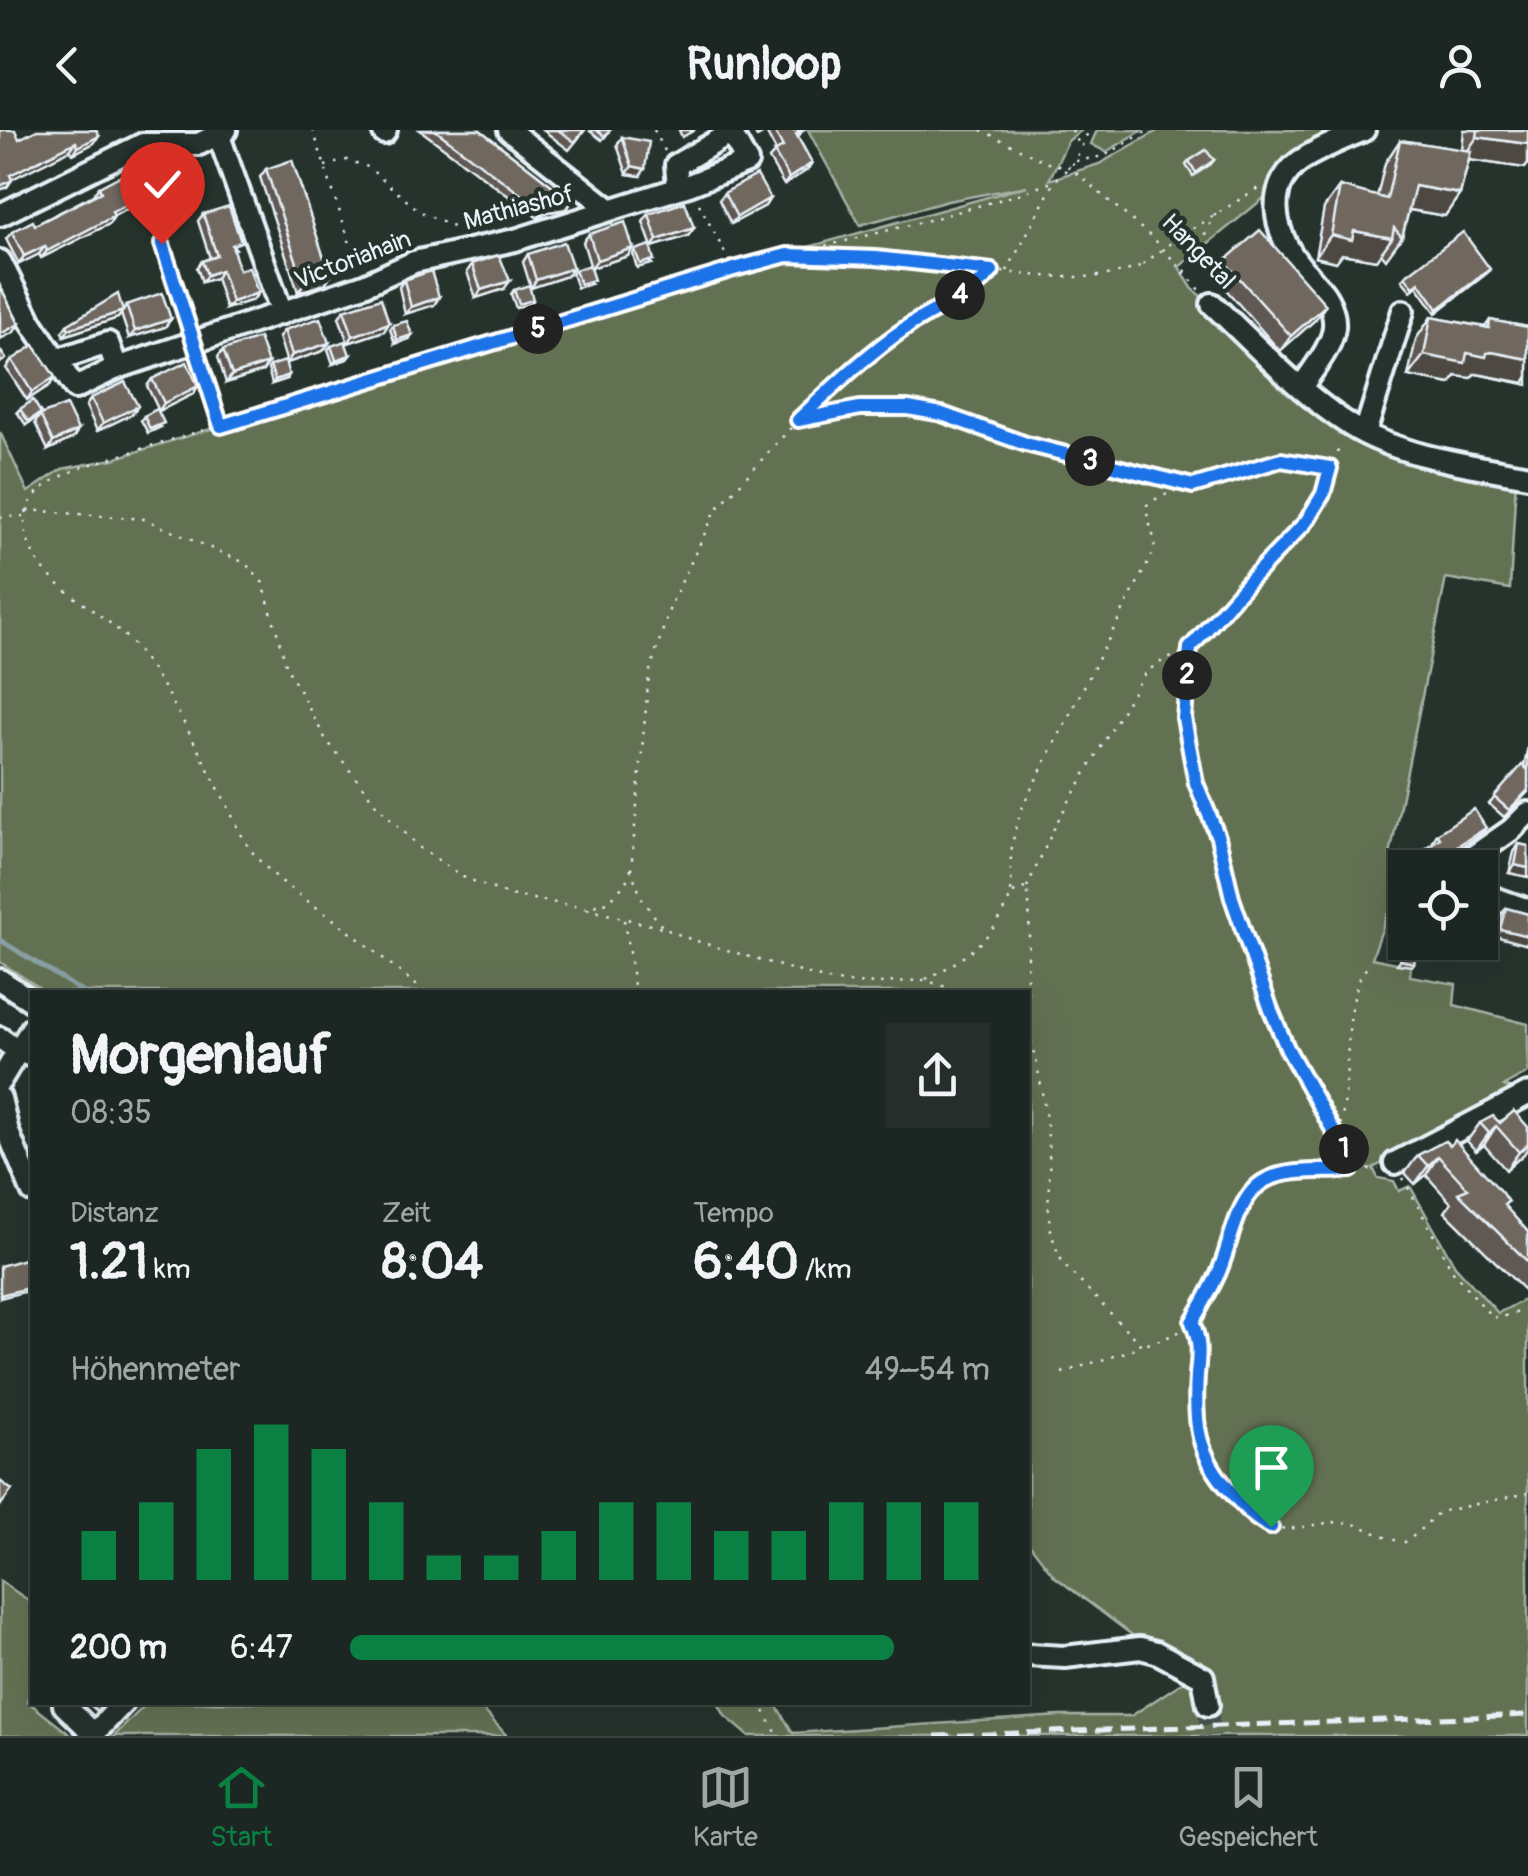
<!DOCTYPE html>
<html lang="de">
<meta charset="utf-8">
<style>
body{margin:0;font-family:Pangolin,sans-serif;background:#252e2a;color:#f1f3f6;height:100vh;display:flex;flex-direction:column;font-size:38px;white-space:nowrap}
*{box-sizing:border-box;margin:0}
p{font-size:32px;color:#a0a5a5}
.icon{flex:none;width:55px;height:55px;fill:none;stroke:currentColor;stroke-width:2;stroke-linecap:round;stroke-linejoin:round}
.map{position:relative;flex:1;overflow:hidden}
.panel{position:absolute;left:30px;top:860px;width:1000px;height:715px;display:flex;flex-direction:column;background:#1c2622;border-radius:0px;box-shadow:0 10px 40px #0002,0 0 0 2px #3a4340}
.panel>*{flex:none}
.controls{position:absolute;left:1388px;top:720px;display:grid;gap:20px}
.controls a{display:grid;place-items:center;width:110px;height:110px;border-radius:0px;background:#1c2622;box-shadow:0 10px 40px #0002,0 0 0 2px #3a4340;font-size:50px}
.pin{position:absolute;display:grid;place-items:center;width:85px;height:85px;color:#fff;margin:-102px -42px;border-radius:50% 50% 50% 0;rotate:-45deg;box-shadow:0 0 10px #0007}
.pin .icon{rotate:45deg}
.km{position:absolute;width:50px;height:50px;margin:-25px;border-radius:50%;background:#222;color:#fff;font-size:28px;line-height:50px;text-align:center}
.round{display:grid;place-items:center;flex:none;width:105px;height:105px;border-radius:0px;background:#252e2a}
.head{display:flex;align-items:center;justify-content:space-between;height:170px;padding:0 40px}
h1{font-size:55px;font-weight:800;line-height:75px}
.stats{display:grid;grid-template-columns:repeat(3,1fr);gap:15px;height:170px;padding:10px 40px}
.stats div{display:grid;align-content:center}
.stats b{font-size:50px;font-weight:800}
.stats small{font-size:28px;font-weight:400}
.stats p{font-size:28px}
.chart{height:280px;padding:20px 40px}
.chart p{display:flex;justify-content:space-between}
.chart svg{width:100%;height:180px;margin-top:10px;stroke:#0b8043;stroke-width:6}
ul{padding:0 40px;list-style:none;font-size:32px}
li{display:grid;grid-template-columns:160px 120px 1fr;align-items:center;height:75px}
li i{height:25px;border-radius:12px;background:#0b8043}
header{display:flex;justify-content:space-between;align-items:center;height:130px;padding:0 40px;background:#1c2622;font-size:45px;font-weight:800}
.tab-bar{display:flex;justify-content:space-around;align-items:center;height:140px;border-top:2px solid #3a4340;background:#1c2622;font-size:28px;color:#a0a5a5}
.tab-bar a{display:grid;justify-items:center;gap:5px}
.tab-bar .selected{color:#0b8043}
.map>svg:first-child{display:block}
.green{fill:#647152;stroke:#a6b1a5;stroke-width:2.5}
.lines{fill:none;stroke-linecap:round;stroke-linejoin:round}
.stream{stroke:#879fa5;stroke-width:5}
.minor-tunnel{stroke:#43504b;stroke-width:20;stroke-dasharray:20 10;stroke-linecap:butt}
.minor-casing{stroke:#e8f1f8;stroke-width:28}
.path{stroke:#e8f1f8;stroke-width:2.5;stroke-dasharray:2.5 8;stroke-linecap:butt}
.minor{stroke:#26332d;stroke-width:20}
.rail{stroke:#e8f1f8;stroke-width:5;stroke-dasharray:15 8;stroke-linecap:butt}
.path-bridge{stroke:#e8f1f8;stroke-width:2.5;stroke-dasharray:2.5 8;stroke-linecap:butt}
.wall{fill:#605952;stroke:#e8f1f8;stroke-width:2.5}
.shaded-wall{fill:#4e4942;stroke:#e8f1f8;stroke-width:2.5}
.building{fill:#70685f;stroke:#e8f1f8;stroke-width:2.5}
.route-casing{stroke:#fff;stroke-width:20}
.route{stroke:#1a73e8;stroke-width:12}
.labels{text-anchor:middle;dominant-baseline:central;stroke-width:9;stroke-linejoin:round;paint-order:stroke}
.street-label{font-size:25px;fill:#e8f1f8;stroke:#26332d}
</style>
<header><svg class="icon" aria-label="back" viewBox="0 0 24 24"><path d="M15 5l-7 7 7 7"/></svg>Runloop<svg class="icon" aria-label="person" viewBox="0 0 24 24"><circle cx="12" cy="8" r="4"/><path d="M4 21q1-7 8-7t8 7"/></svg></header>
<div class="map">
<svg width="1528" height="1606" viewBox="0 0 1528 1606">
<rect width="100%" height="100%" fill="#26332d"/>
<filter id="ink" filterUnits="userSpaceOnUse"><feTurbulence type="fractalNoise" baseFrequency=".01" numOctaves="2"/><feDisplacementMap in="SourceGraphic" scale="20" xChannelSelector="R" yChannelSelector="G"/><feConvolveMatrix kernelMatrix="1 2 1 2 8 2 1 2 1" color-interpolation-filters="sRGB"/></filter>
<g filter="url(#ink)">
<!-- green -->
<g class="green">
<path d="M808,0H1082L1068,11L1049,50L1099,34L1159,0H1362L1280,55L1179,137L1192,158L1299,258L1346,298L1516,348L1510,459L1446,448L1390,725L1405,748V765L1387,785L1372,828L1411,836L1410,846L1456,854L1454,875L1528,894V943L1504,956L1519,962L1373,1038L1378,1048L1394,1051L1399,1061L1410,1056L1455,1136L1498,1183L1528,1168V1606H749L725,1586L718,1573H775L793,1603L1060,1586H1131L1189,1548L1054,1446L1028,1412V862H46L0,832V302L28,362L62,339L113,329L740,136L1027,56L948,71L860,95Z"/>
<path d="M1097,0H1143L1106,22L1091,14Z"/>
<path d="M0,1451L32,1473V1555L27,1571L72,1606H0Z"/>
<path d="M148,1572L477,1573L507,1606H114Z"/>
</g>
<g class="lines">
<!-- stream -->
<path class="stream" d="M0,810L83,862"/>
<!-- minor-tunnel -->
<path class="minor-tunnel" d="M1208,1575L1210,1606"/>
<!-- minor casing -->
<g class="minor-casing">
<g id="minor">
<path d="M509,0L608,78"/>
<path d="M384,3L386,0"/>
<path d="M219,6L282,183"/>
<path d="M0,85L143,14H199L226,0"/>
<path d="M0,131L31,192L75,258L117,238L364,155L414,132L515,110L689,55L747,32L731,3L676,35L678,56"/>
<path d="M1212,174C1256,215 1299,263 1351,296C1401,327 1471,335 1528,346"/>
<path d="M56,230L108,213L117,238"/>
<path d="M1301,258C1312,240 1332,218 1334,197C1336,172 1317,155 1302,138C1273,104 1261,52 1308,26C1325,16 1345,8 1364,0"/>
<path d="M1365,303L1403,181"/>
<path d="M1457,738L1511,700L1528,683"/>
<path d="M1480,763L1528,780"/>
<path d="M0,850L32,871"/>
<path d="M0,908L18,921L32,926"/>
<path d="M0,951L32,898"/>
<path d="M0,968L8,1002L32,1061"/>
<path d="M1395,1033L1528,964"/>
<path d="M1028,1525L1065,1527L1140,1518L1156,1522L1203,1547L1208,1575"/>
<path d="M64,1575L94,1604L124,1572"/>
</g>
</g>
<!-- path -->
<g class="path">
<path d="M313,0L357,135"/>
<path d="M654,0L665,21"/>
<path d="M981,0L1050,34L1069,37L1155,110L1201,161"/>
<path d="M1072,0L1079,14"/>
<path d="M1076,31L1104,26L1149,0"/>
<path d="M325,36L347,30L368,37L419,81L461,101"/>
<path d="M133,43L150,82L188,195"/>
<path d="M699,74L733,138"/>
<path d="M1175,110L1258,58"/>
<path d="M793,126C837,127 880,127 924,132C981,137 1093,162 1143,134"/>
<path d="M1007,141L1055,51"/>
<path d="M1185,142L1216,83"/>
<path d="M200,231L221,295"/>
<path d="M799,289C834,257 867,225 906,198C929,182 976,163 991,143"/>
<path d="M27,380L144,389L245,433L263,453L287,538L325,608L375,673L420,718L463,747L509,765L586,778L608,772L625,754L631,740L642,769L663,798L690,809L827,850L866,854L924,850L963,862"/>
<path d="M0,387L24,386"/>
<path d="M1191,518L1184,588L1196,653L1218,707L1232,768L1277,897L1343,1016L1350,1038"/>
<path d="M631,740L649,544L671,474L716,380L798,290L860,279L908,277L942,284L1026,314L1193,356L1281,330L1330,337L1341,315"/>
<path d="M1027,757L1057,692L1142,547C1161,526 1179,528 1194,515C1214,495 1231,470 1250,450C1286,411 1316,390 1330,337"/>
<path d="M1013,763L1027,757C1033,791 1026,827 1027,862"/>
<path d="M587,779L662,798"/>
<path d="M624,790L635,862"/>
<path d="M926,849C961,832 997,806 1010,767C1013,756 1010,739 1011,727C1012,707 1018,691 1024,673L1154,421C1157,404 1145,391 1147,375L1159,367L1192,356"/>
<path d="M425,862C397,840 370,817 341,795C312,773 276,752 253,723C241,708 233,686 224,669C197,619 171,562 135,517C105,479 35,456 26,403C19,363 54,349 85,336L734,139L929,90L1016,65L1055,51L1075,31L1089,0"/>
<path d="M1028,864L1030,901"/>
<path d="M1028,901C1038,929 1047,988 1049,1019C1051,1063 1041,1093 1064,1135L1142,1216C1158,1210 1179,1205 1192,1193C1232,1153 1222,1060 1283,1045L1379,1039"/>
<path d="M1338,1005C1352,956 1342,902 1358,853C1360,845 1366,840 1370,832"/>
<path d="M1403,1048L1452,1140L1491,1186L1499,1188L1528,1179"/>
<path d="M1194,1195C1207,1228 1194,1267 1198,1302C1202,1334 1246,1394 1279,1398C1302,1401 1326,1389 1349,1393C1369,1397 1385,1411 1407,1412L1439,1382L1528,1363"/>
<path d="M1062,1243L1141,1217"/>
<path d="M759,1572L778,1606"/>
</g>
<!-- minor -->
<use href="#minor" class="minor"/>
<!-- rail -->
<path class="rail" d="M935,1606L1528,1585"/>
<!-- path-bridge -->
<path class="path-bridge" d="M1143,134L1175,110"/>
</g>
<!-- wall -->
<g class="wall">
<path d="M420,0H480L572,71L567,79L549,82L538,88Z"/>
<path d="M543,0H585L569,20Z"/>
<path d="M591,0H610L602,10L590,1Z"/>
<path d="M679,0H695L682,7Z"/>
<path d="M753,0H803L798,7L812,33L807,40L784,55L769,29L776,21L766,2L757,7Z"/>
<path d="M1464,0H1528V34L1525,38L1469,30L1460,64L1445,86L1409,80L1402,107L1386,129L1381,123L1376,130L1342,124L1336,132L1315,127L1324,78L1340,56L1377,67L1385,33L1400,10L1462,20Z"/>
<path d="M99,6L94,13L73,24L70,20L12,49L7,57L19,9Z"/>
<path d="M622,7L640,46L627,44L617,15Z"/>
<path d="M1214,30L1211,34L1193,46L1186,35L1189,31Z"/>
<path d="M266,39L325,154L298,162L260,47Z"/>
<path d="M99,57L127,79L114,86L109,94L41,128L39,124L19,134L6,109L12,102L35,95L93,65Z"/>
<path d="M724,63L770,68L765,76L731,94L719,70Z"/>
<path d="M203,84L236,119L233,120L239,140L258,163L253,170L226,179L216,148L202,152L197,138L202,131L210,128L198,91Z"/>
<path d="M649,84L694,98L688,106L652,117L643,92Z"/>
<path d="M589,104L633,118L628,126L591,138L583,112Z"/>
<path d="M635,120L652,134L637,138L633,124Z"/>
<path d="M528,124L573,138L567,146L531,158L523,132Z"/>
<path d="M1224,131L1315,190L1280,221L1214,146Z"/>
<path d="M472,134L504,159L476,168L467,142Z"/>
<path d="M575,140L591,154L577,158L572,144Z"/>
<path d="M1487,143L1436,183L1417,156L1411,161L1402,150L1405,146Z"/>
<path d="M404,150L439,167L434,175L405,184L399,157Z"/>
<path d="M514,160L533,170L531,174L516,178L511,164Z"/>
<path d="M126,175L171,189L165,197L129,208L121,184L118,188L64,206L62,202L67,195L123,180Z"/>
<path d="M344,180L389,193L384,201L348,213L339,187Z"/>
<path d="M1431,187L1485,197L1490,190L1528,197V255L1477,244H1474L1471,248L1456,246L1450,254L1408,246L1416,209Z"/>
<path d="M393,195L409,209L395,214L390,199Z"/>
<path d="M284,200L329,213L323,221L287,233L279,207Z"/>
<path d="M331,216L350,225L347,229L333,234L328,219Z"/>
<path d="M223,220L268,233L263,241L226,253L218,227Z"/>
<path d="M12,230L50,255L27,270L6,238Z"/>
<path d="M270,236L287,249L272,254L268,239Z"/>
<path d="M152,249L198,256L193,264L159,281L147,256Z"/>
<path d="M91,268L132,284L97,301L86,276Z"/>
<path d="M20,279L38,287L26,295L17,282Z"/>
<path d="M40,285L78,300L73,308L48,320L35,293Z"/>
<path d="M144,286L161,297L148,303L141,290Z"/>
<path d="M1528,616V662L1504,687L1489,674L1524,636Z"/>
<path d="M1486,698L1481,704L1428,738H1420L1415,729L1420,722L1434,712L1433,711L1437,704Z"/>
<path d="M1519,714L1528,716V747L1509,743L1514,722Z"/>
<path d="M1506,778L1528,784L1495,806L1501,785Z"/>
<path d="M1480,993H1500L1528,997V1018L1506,1040L1484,1015L1476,1021L1467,1011Z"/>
<path d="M1445,1011L1528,1102V1164L1445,1082L1451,1073L1426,1045L1415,1054L1405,1043L1418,1025Z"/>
<path d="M87,1572H105L97,1581Z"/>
</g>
<!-- shaded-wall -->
<g class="shaded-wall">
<path d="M99,6L94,13L73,24L78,17Z"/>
<path d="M1477,7L1528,14V34L1525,38L1462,29Z"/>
<path d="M76,12L70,20L4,53L10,45Z"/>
<path d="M812,33L807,40L784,55L789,48Z"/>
<path d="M632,36L645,39L640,46L627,44Z"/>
<path d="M12,50L7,57L0,60V56Z"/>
<path d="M1415,56L1460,64L1445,86L1399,78Z"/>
<path d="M770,68L765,76L731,94L737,87Z"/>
<path d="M572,71L567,79L549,82L538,88L543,81L554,74Z"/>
<path d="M132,72L127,79L107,89L112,82Z"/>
<path d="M114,86L109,94L41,128L47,121Z"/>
<path d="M694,98L688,106L652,117L657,110Z"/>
<path d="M1354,101L1392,108L1376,130L1342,124L1336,132L1315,127L1331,105Z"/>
<path d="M45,116L39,124L19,134L24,126Z"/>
<path d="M633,118L628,126L591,138L597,130Z"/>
<path d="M573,138L567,146L531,158L536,150Z"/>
<path d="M1490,139L1487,143L1436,183L1438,179Z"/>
<path d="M221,140L216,148L202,152L207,145Z"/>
<path d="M330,146L325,154L298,162L304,154Z"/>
<path d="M510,151L504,159L476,168L481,160Z"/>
<path d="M258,163L253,170L226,179L232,172Z"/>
<path d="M439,167L434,175L405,184L411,177Z"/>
<path d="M1326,175L1315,190L1280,221L1291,206Z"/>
<path d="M123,181L118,188L64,206L69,199Z"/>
<path d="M171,189L165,197L129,208L135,201Z"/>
<path d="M389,193L384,201L348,213L353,206Z"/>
<path d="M19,194L14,202L0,209V204Z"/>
<path d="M412,205L409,209L395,214L397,210Z"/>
<path d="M329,213L323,221L287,233L292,225Z"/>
<path d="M1492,222L1528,229V246L1524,253L1477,244H1474L1471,248L1456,246L1450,254L1408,246L1424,225Z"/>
<path d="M350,225L347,229L333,234L336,230Z"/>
<path d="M268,233L263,241L226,253L232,245Z"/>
<path d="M289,245L287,249L272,254L275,250Z"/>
<path d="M55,247L50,255L27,270L32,262Z"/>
<path d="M198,256L193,264L159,281L164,273Z"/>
<path d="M138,276L132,284L97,301L103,293Z"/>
<path d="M78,300L73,308L48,320L53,312Z"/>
<path d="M1486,698L1481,704L1428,738H1425L1428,734Z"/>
<path d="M1515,735L1528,738V747L1509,743Z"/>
<path d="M1500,799L1528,806V815L1495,806Z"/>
<path d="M1400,830L1414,833L1412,836L1397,834Z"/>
<path d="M1496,996L1484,1015L1476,1021L1489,1003Z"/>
<path d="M1528,1014V1018L1524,1024L1506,1040L1519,1022Z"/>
<path d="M1438,1026L1426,1045L1415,1054L1428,1036Z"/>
<path d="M32,1157V1160L0,1168V1165Z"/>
</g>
<!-- building -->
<g class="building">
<path d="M0,0H15L19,9L37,0H96L99,6L78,17L76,12L10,45L12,50L0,56Z"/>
<path d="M435,0H480L572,71L554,74L543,81Z"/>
<path d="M558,0H584L575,12Z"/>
<path d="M596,0H610L605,7Z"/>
<path d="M774,0H803L796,4L812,33L789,48L774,22L783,17Z"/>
<path d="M1478,0H1528V14L1477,7Z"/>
<path d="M622,7L649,12L645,39L632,36Z"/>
<path d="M1400,10L1471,21L1460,64L1415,56L1402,107L1394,98L1392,108L1354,101L1352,110L1331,105L1340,56L1387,69Z"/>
<path d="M1206,20L1214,30L1196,43L1189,31Z"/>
<path d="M292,30L330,146L304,154L266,39Z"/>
<path d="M757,45L770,68L737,87L724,63Z"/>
<path d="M120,46L132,72L112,82L114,86L47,121L45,116L24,126L12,102L33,91L35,95L101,62L99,57Z"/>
<path d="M685,72L694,98L657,110L649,84Z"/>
<path d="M229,76L241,112L232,115L239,140L249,137L258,163L232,172L221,140L207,145L202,131L217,126L203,84Z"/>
<path d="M625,92L633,118L597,130L589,104Z"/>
<path d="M1260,100L1326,175L1291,206L1224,131Z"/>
<path d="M1463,102L1490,139L1438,179L1419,152L1413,157L1405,146Z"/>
<path d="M564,112L573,138L536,150L528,124Z"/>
<path d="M650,115L654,130L640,134L635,120Z"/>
<path d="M499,125L510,151L481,160L472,134Z"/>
<path d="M589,135L594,150L580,154L575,140Z"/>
<path d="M431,141L439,167L411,177L404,150Z"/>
<path d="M529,155L533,170L519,174L514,160Z"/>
<path d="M2,160L19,194L0,204V161Z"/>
<path d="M162,163L171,189L135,201L126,175Z"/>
<path d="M118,164L123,181L69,199L67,195Z"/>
<path d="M381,168L389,193L353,206L344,180Z"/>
<path d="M1431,187L1489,198L1490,190L1528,197V229L1492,222L1487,223L1486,227L1467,223L1465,233L1424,225Z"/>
<path d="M320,188L329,213L292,225L284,200Z"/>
<path d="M407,191L412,205L397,210L393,195Z"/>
<path d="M259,208L268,233L232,245L223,220Z"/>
<path d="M345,211L350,225L336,230L331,216Z"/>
<path d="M34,215L55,247L32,262L12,230Z"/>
<path d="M0,220L6,229L0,233Z"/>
<path d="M285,231L289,245L275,250L270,236Z"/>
<path d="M187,232L198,256L164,273L152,249Z"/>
<path d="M125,252L138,276L103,293L91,268Z"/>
<path d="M33,270L41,283L28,291L20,279Z"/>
<path d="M66,275L78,300L53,312L40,285Z"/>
<path d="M157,279L164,293L150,299L144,286Z"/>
<path d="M1528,633V660L1509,680L1494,667L1522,635L1527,639Z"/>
<path d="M1474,679L1486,698L1428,734L1420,722L1440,708L1437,704Z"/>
<path d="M1519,714L1528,716V738L1515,735Z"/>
<path d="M1506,778L1528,784V806L1500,799Z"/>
<path d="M1403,808H1405V812H1418L1414,833L1400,830Z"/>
<path d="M1514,981L1528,997V1014L1519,1022L1496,996L1489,1003L1480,993L1493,986L1500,993Z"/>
<path d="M1455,1010L1502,1063L1508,1072L1504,1075L1528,1102V1132L1458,1063L1468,1059L1438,1026L1428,1036L1418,1025L1445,1011L1450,1016Z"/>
<path d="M32,1127V1157L0,1165V1136Z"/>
<path d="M0,1351L12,1360L0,1376Z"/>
</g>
</g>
<g class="lines" filter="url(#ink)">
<!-- route casing -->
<g class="route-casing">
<path id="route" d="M162,114L221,296L734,139L787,125L876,128L992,141C974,164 932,180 907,197C867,224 833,257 798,290L860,278H908L942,284L1026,314L1193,356L1281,330L1330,338L1323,364L1306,392L1250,450L1190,518L1184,588L1196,653L1218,707L1232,768L1271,880L1287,918L1342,1016L1351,1040C1325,1042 1289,1038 1266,1050C1236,1065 1231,1116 1218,1144C1210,1161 1201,1177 1192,1192C1201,1212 1199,1225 1197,1245C1194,1294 1197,1324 1230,1361C1242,1375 1253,1389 1271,1397"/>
</g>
<!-- route -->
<use href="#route" class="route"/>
</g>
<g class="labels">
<!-- street labels -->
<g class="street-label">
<text transform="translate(519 78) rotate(-15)">Mathiashof</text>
<text transform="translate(1198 122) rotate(46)">Hangetal</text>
<text transform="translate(353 130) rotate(-21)">Victoriahain</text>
</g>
</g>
</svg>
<div class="controls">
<a><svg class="icon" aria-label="locate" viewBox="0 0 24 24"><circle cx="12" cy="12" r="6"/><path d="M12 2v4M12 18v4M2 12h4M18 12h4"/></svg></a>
</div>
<div class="pin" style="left:1271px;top:1397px;background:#1e9e55"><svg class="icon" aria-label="arrive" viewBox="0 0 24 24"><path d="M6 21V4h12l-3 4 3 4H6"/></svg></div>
<div class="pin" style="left:162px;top:114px;background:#d93025"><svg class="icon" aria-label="check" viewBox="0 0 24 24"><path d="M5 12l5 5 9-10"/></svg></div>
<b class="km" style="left:1344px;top:1019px">1</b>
<b class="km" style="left:1187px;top:545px">2</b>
<b class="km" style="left:1090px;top:331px">3</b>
<b class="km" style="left:960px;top:165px">4</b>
<b class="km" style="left:538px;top:199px">5</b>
<section class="panel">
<div class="head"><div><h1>Morgenlauf</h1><p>08:35</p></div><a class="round"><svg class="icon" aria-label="share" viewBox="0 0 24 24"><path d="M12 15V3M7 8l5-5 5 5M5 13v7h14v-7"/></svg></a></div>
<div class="stats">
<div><p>Distanz</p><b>1.21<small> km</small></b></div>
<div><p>Zeit</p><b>8:04</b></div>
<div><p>Tempo</p><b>6:40<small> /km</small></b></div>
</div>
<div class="chart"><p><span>Höhenmeter</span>49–54 m</p>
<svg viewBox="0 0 160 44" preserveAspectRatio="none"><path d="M5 44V32M15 44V25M25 44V12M35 44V6M45 44V12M55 44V25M65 44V38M75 44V38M85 44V32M95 44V25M105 44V25M115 44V32M125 44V32M135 44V25M145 44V25M155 44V25"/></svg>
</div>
<ul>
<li><b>200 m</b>6:47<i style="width:85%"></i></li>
</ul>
</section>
</div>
<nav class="tab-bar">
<a class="selected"><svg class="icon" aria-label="home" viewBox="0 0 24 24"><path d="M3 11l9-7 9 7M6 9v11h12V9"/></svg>Start</a>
<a><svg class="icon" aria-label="map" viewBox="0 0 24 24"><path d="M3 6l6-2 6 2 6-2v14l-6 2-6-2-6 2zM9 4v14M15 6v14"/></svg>Karte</a>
<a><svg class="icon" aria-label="saved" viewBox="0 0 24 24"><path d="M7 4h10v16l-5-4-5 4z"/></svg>Gespeichert</a>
</nav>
